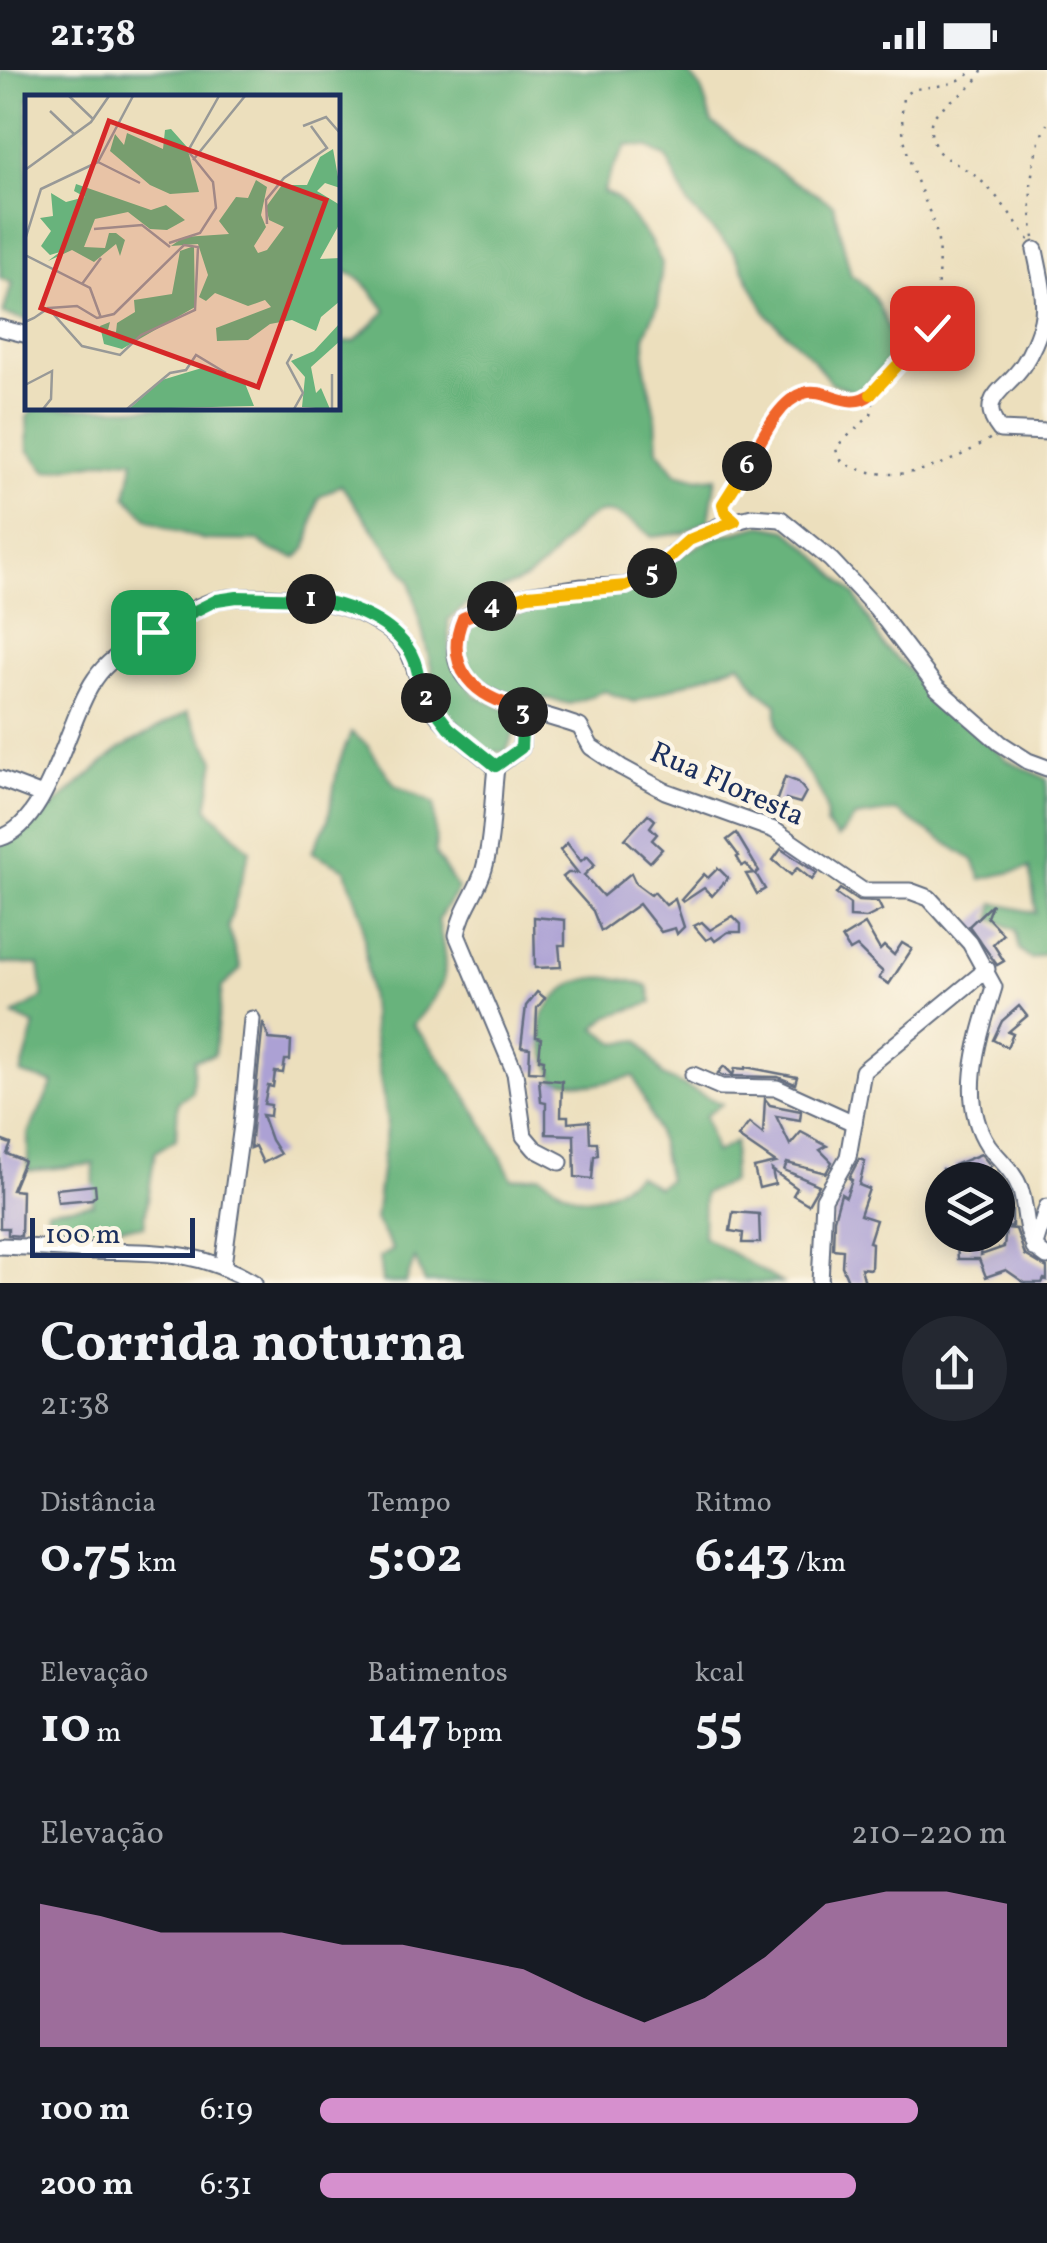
<!DOCTYPE html>
<html lang="pt">
<meta charset="utf-8">
<style>
body{margin:0;font-family:Vollkorn,serif;background:#242831;color:#f1f3f6;height:100vh;display:flex;flex-direction:column;font-size:38px;white-space:nowrap}
*{box-sizing:border-box;margin:0}
p{font-size:32px;color:#9ea1a6}
.icon{flex:none;width:55px;height:55px;fill:none;stroke:currentColor;stroke-width:2;stroke-linecap:round;stroke-linejoin:round}
.map{position:relative;height:1213px;overflow:hidden}
.drawer{display:flex;flex-direction:column;background:#171b24;flex:1}
.drawer>*{flex:none}
.tools{position:absolute;left:925px;top:1092px;display:grid;gap:20px}
.tools a{display:grid;place-items:center;width:90px;height:90px;border-radius:50%;background:#171b24;box-shadow:0 5px 25px #0003;font-size:50px}
.scale{position:absolute;left:30px;bottom:25px;width:165px;box-sizing:border-box;padding-left:10px;border:5px solid #1b2f5e;border-top:0;font-size:28px;line-height:35px;white-space:nowrap;color:#1b2f5e;-webkit-text-stroke:8px #fcf5e5;paint-order:stroke}
.pin{position:absolute;display:grid;place-items:center;width:85px;height:85px;color:#fff;margin:-42px;border-radius:20px;box-shadow:0 5px 15px #0006}
.km{position:absolute;width:50px;height:50px;margin:-25px;border-radius:50%;background:#222;color:#fff;font-size:28px;line-height:50px;text-align:center}
.round{display:grid;place-items:center;flex:none;width:105px;height:105px;border-radius:52px;background:#242831}
.overview{display:flex;align-items:center;justify-content:space-between;height:170px;padding:0 40px}
h1{font-size:55px;font-weight:700;line-height:75px}
.figures{display:grid;grid-template-columns:repeat(3,1fr);gap:15px;height:170px;padding:10px 40px}
.figures div{display:grid;align-content:center}
.figures b{font-size:50px;font-weight:700}
.figures small{font-size:28px;font-weight:400}
.figures p{font-size:28px}
.chart{height:280px;padding:20px 40px}
.chart p{display:flex;justify-content:space-between}
.chart svg{width:100%;height:180px;margin-top:10px;fill:#d690ce;opacity:.7}
ul{padding:0 40px;list-style:none;font-size:32px}
li{display:grid;grid-template-columns:160px 120px 1fr;align-items:center;height:75px}
li i{height:25px;border-radius:12px;background:#d690ce}
.status{display:flex;justify-content:space-between;align-items:center;height:70px;padding:0 50px;background:#171b24;direction:ltr}
.status svg{height:28px;fill:currentColor}
.map>svg:first-child{display:block}
.forest{fill:#68b37c;stroke:#42716d;stroke-width:2.5}
.building{fill:#aca1d4}
.lines{fill:none;stroke-linecap:round;stroke-linejoin:round}
.minor-casing{stroke:#646d7f;stroke-width:19}
.path{stroke:#646d7f;stroke-width:2.5;stroke-dasharray:2.5 8;stroke-linecap:butt}
.minor{stroke:#fff;stroke-width:15}
.split-1-casing{stroke:#fff;stroke-width:20}
.split-2-casing{stroke:#fff;stroke-width:20}
.split-3-casing{stroke:#fff;stroke-width:20}
.split-4-casing{stroke:#fff;stroke-width:20}
.split-5-casing{stroke:#fff;stroke-width:20}
.split-6-casing{stroke:#fff;stroke-width:20}
.split-7-casing{stroke:#fff;stroke-width:20}
.split-8-casing{stroke:#fff;stroke-width:20}
.split-1{stroke:#22a559;stroke-width:12}
.split-2{stroke:#22a559;stroke-width:12}
.split-3{stroke:#22a559;stroke-width:12}
.split-4{stroke:#f0652b;stroke-width:12}
.split-5{stroke:#f5b400;stroke-width:12}
.split-6{stroke:#f5b400;stroke-width:12}
.split-7{stroke:#f0652b;stroke-width:12}
.split-8{stroke:#f5b400;stroke-width:12}
.labels{text-anchor:middle;dominant-baseline:central;stroke-width:9;stroke-linejoin:round;paint-order:stroke}
.street-label{font-size:30px;fill:#1b2f5e;stroke:#fcf5e5}
.inset-road{fill:none;stroke:#989997;stroke-width:2.5}
.view{fill:#d62828;fill-opacity:0.15;stroke:#d62828;stroke-width:5}
.inset-edge{fill:none;stroke:#1b2f5e;stroke-width:5}
</style>
<div class="status"><b>21:38</b><svg viewBox="0 0 49 12"><path d="M0 12V9h3v3zM5 12V6h3v6zM10 12V3h3v9zM15 12V0h3v12zM26 1h20v11H26zM47 4h2v5h-2z"/></svg></div>
<div class="map">
<svg width="1047" height="1213" viewBox="0 0 1047 1213">
<rect width="100%" height="100%" fill="#fcf5e5"/>
<filter id="ink" filterUnits="userSpaceOnUse"><feTurbulence type="fractalNoise" baseFrequency=".01" numOctaves="2"/><feDisplacementMap in="SourceGraphic" scale="20" xChannelSelector="R" yChannelSelector="G"/><feConvolveMatrix kernelMatrix="1 2 1 2 8 2 1 2 1" color-interpolation-filters="sRGB"/></filter>
<filter id="wash" filterUnits="userSpaceOnUse"><feTurbulence type="fractalNoise" baseFrequency=".0048" numOctaves="4" result="noise"/><feDisplacementMap in="SourceGraphic" scale="40" xChannelSelector="R" yChannelSelector="G"/><feGaussianBlur stdDeviation="2.25" result="paint"/><feColorMatrix in="noise" values="0 0 0 0 0 0 0 0 0 0 0 0 0 0 0 0 0 1.4 0 .05"/><feComposite in="paint" operator="in"/></filter>
<g filter="url(#wash)">
<rect width="100%" height="100%" fill="#ecdfbd"/>
<!-- forest -->
<g class="forest">
<path d="M0,0H686L701,18L712,53L790,109L833,134L851,205C880,223 886,252 895,283L865,315L853,322L830,312L812,288L767,245L734,182L689,136L667,88L647,77L627,75L612,100L603,122L617,128L649,169L662,193L658,235L645,264V298L656,348L658,380L676,403L698,409L716,407L709,450L684,463L652,467C584,406 577,474 530,506C516,516 495,520 480,527C468,532 458,542 448,550L450,589L475,625L513,643L517,656L506,682H488L468,666L440,634L410,510L341,415L318,428L307,478L296,488L271,480L259,471L205,470L176,461L149,450L126,426L134,390L115,389L47,401L28,380L27,347L35,338H338V273L355,271L386,241C373,223 361,203 338,200V28H28L27,250L3,244L12,213L0,208Z"/>
<path d="M762,455L787,460L810,479L855,525L884,577L1007,690L1047,709V883L1031,889L1019,879L1016,860L992,849L994,833L1036,843L1030,798L981,809L973,790L896,741L855,747L838,768L826,755C832,715 790,692 779,658C776,651 777,641 777,634L758,620L740,593L634,632L604,621L570,634L549,629H516L488,619L468,593L462,569L470,553L485,544L514,547L565,524L602,526L642,519L673,489L715,467Z"/>
<path d="M187,642L215,690L207,738L250,780L228,857L241,899L222,917L214,985L194,990L192,1022L178,1032L176,1069L155,1082L144,1156L52,1158L47,1140L93,1134L94,1094L28,1101V1064L53,1013L21,1004L35,955L13,945L43,927L39,895L0,893V775L41,747L118,680Z"/>
<path d="M351,662L367,675L395,715L434,734L436,785L458,819L438,849C449,908 451,908 413,955C454,1002 485,1052 512,1109L540,1105C583,1137 594,1135 637,1105L657,1117L668,1110L657,1061L634,1006L593,1015L555,1010C547,990 539,971 542,949C543,941 549,936 554,930C577,900 617,905 648,916L652,933L609,946L595,958L616,973L639,970L663,1006L722,1034L705,1046L715,1083L735,1072L731,1112L704,1123L703,1166L782,1213H425L415,1188L406,1213H382L379,1188L393,1180L375,1150L387,1052L373,964L362,847L345,799L312,782L328,750L338,696Z"/>
</g>
<g id="blocks">
<!-- building -->
<g class="building">
<path d="M785,707L798,712L806,722L800,733L786,729L779,750L764,745L767,735L774,738Z"/>
<path d="M648,744L655,750L650,757L657,764L652,770L662,779L650,792L625,769Z"/>
<path d="M736,763L759,801L756,804L765,819L757,824L746,804L754,803L746,794L742,796L737,787L739,786L727,770Z"/>
<path d="M567,773L581,791L587,786L595,795L584,805L603,826L631,803L636,814L651,825L654,822L666,835L675,829L684,857L677,864L675,858L661,862L639,834L601,861L593,841L563,807L568,803H578L560,780Z"/>
<path d="M781,779L817,803L812,810L797,798L791,805L773,790Z"/>
<path d="M718,798L728,808L712,826L704,818L683,832L681,830L704,804L708,808Z"/>
<path d="M840,819L858,831L878,832L882,840L866,848L850,847V834L836,824Z"/>
<path d="M992,834L987,847L1003,864L993,874L1004,891L997,895L969,856Z"/>
<path d="M733,846L741,854V862H728L715,871L712,867L706,870L694,856L702,852L710,860Z"/>
<path d="M534,847L565,850V875H559L561,897L535,898Z"/>
<path d="M865,854L880,880L884,876L894,885L902,873L912,879L889,914L879,908L883,902L870,890L857,877L850,881L842,868Z"/>
<path d="M537,922L545,928L537,938L536,967L541,968L539,989L544,990L543,1002L529,1001L530,978L521,977L526,936Z"/>
<path d="M1019,936L1027,946L1008,962L1013,964L1007,977L993,970L1002,951Z"/>
<path d="M263,952L269,969L291,971L290,990H285L283,1003L275,1002L273,1017L268,1016L264,1034L271,1035L270,1046L262,1045L271,1070L280,1084L263,1093L255,1076L250,1078Z"/>
<path d="M724,996L733,1005L735,998L745,999L746,997L797,1007L795,1014L778,1007L723,1006L718,1003Z"/>
<path d="M539,1009L562,1011L561,1046H568V1053L589,1051L590,1072H597L598,1085L594,1086L592,1109L575,1107L574,1065L546,1064V1033L541,1032Z"/>
<path d="M765,1029L770,1035L801,1041L800,1050L776,1046L790,1075L801,1062L827,1076L820,1080L832,1092L826,1103L787,1093L784,1100L819,1115L808,1134L793,1125L797,1118L772,1100L775,1114L759,1118L754,1098L776,1093L738,1067L749,1053L763,1064Z"/>
<path d="M0,1070L11,1074L7,1084L24,1091L12,1120L22,1121L21,1166L8,1165V1158H0Z"/>
<path d="M981,1084L991,1096L973,1110H941L942,1099L956,1101L954,1095Z"/>
<path d="M859,1089L865,1091L859,1115L869,1119L860,1145L876,1150L869,1172L872,1173L871,1199L861,1198L865,1213H849L842,1196L843,1180L833,1179L834,1149L841,1124L846,1127L852,1110L849,1108Z"/>
<path d="M999,1109L1008,1118L1012,1130V1157L998,1152L1001,1131L998,1130Z"/>
<path d="M95,1115L96,1125L92,1129L58,1132L56,1119Z"/>
<path d="M733,1142L759,1144L760,1173H742L743,1163L730,1161Z"/>
<path d="M1006,1158L1016,1159L1025,1185L1047,1198V1210L1044,1209L1042,1213H1025L1006,1200L986,1207L979,1189H958L957,1175L970,1178L971,1165H983L981,1185L1004,1177Z"/>
</g>
</g>
</g>
<g filter="url(#ink)">
<use href="#blocks" fill-opacity="0" stroke="#646d7f" stroke-width="2.5"/>
<g class="lines">
<!-- minor casing -->
<g class="minor-casing">
<g id="minor">
<path d="M1035,180C1039,201 1047,229 1042,251C1039,265 1031,283 1023,295C1007,320 975,328 1000,360L1047,362"/>
<path d="M0,258L28,265"/>
<path d="M496,697C492,730 493,767 484,799C477,823 461,840 457,865L515,1003L524,1066L535,1079L560,1092"/>
<path d="M496,697L521,678L523,638"/>
<path d="M1047,698L1028,691L1000,673L937,618L876,538L831,490L781,449L752,447L724,454L689,470L649,506L625,516L582,517L528,525L484,538L463,548C428,631 528,636 580,657L591,677L621,697L665,721L774,760L863,821H910L929,828L970,873L994,917C979,967 957,1028 988,1075C999,1090 1013,1100 1020,1118C1029,1144 1021,1171 1047,1187"/>
<path d="M0,709L42,725"/>
<path d="M0,768C50,753 67,649 95,609C107,591 124,581 142,570C164,555 190,538 216,530C230,526 246,527 261,527C309,528 352,531 391,562C419,584 412,607 429,634C446,659 473,677 496,697"/>
<path d="M693,1005L721,1017L777,1018L854,1053"/>
<path d="M0,1176C32,1177 63,1179 95,1181C158,1183 198,1179 254,1213"/>
<path d="M1034,1178L1047,1137"/>
<path d="M223,1195L242,1055L252,949"/>
<path d="M820,1213L824,1129L848,1087L863,1001L987,899"/>
</g>
</g>
<!-- path -->
<g class="path">
<path d="M982,0C973,24 946,28 933,48C928,56 932,70 936,78C944,91 962,95 974,105C996,122 1012,147 1029,170"/>
<path d="M1034,168C1028,132 1029,86 1047,54"/>
<path d="M875,322L871,345L836,377C837,390 844,394 856,398C904,415 952,393 991,368"/>
<path d="M724,439C726,421 785,328 804,323C821,318 844,334 866,329C881,316 922,277 930,261C937,246 942,177 936,161C921,113 897,81 903,27C917,10 947,25 974,0"/>
</g>
<!-- minor -->
<use href="#minor" class="minor"/>
</g>
</g>
<g class="lines" filter="url(#ink)">
<!-- split-1 casing -->
<g class="split-1-casing">
<path id="split-1" d="M153,562L217,530L237,527L311,529"/>
</g>
<!-- split-2 casing -->
<g class="split-2-casing">
<path id="split-2" d="M311,529C345,534 385,548 407,577C419,592 417,612 426,628"/>
</g>
<!-- split-3 casing -->
<g class="split-3-casing">
<path id="split-3" d="M426,628L449,658L496,696L521,678L523,642"/>
</g>
<!-- split-4 casing -->
<g class="split-4-casing">
<path id="split-4" d="M492,536L463,548C442,598 476,629 523,638V642"/>
</g>
<!-- split-5 casing -->
<g class="split-5-casing">
<path id="split-5" d="M492,536L528,525L626,516L652,503"/>
</g>
<!-- split-6 casing -->
<g class="split-6-casing">
<path id="split-6" d="M652,503L689,470L735,451L725,442L723,434L747,396"/>
</g>
<!-- split-7 casing -->
<g class="split-7-casing">
<path id="split-7" d="M747,396C760,374 777,331 804,323C826,316 849,342 871,324"/>
</g>
<!-- split-8 casing -->
<g class="split-8-casing">
<path id="split-8" d="M871,324L932,258"/>
</g>
<!-- split-1 -->
<use href="#split-1" class="split-1"/>
<!-- split-2 -->
<use href="#split-2" class="split-2"/>
<!-- split-3 -->
<use href="#split-3" class="split-3"/>
<!-- split-4 -->
<use href="#split-4" class="split-4"/>
<!-- split-5 -->
<use href="#split-5" class="split-5"/>
<!-- split-6 -->
<use href="#split-6" class="split-6"/>
<!-- split-7 -->
<use href="#split-7" class="split-7"/>
<!-- split-8 -->
<use href="#split-8" class="split-8"/>
</g>
<g class="labels">
<!-- street labels -->
<g class="street-label">
<text transform="translate(727 715) rotate(24)">Rua Floresta</text>
</g>
</g>
<!-- overview -->
<g transform="translate(25 25)">
<rect width="315" height="315" fill="#ecdfbd"/>
<path d="M146,34L162,52L174,97L145,99L125,90L85,56L90,39L99,50L102,38L138,54L140,35ZM308,54L315,93L300,88L292,96L315,110V128L295,164L315,163V206L296,222L291,236L267,225L245,229L223,245L192,246L191,233L246,212L240,205L223,211L190,198L181,206L174,202L183,180L173,149L146,151L159,142L204,139L194,126L211,102L223,103L231,85L242,92L236,120L241,132L229,151L233,158L242,155L259,132L244,125L241,112L257,90H282L295,62ZM51,89L126,115L141,110L160,125L142,135L125,134L103,117L70,124L59,152L80,153L84,138H91L100,145L95,161L91,149L69,167L47,155L23,166L35,157L25,160L16,151L26,136L15,123L28,121L26,98L41,107L60,102L49,96ZM169,151L170,212L97,254L79,249L75,231L85,227L83,235L91,237L92,228L110,217L109,205L147,199L155,156ZM315,228V246L286,272L291,298L296,293L305,314L277,312L280,282L266,266L289,256ZM180,272L219,286L229,311L104,314L137,285Z" fill="#68b37c"/>
<path class="inset-road" d="M44,1L69,25M25,16L49,39M278,31L301,22L315,38M168,65L220,1M73,67L115,88M0,75L66,27L84,1M242,129L241,105L259,83L302,53L286,31M69,134L117,130L145,152M0,145L16,94L73,67L108,1M144,148L175,138L191,113L188,87L163,56L194,1M0,160L65,193L76,223M57,189L76,163M0,227L9,223L22,214L23,213H24L52,211L72,223L89,219L159,150L173,152L170,215L116,240L95,260L57,251L23,213M267,259L262,268L278,298L269,314M0,290L27,276L26,304L18,314M102,314L145,278L161,275L171,260L201,278M307,314V279"/>
<path class="view" d="M84,26L301,105L233,292L16,213Z"/>
<rect width="315" height="315" class="inset-edge"/>
</g>
</svg>
<div class="tools">
<a><svg class="icon" aria-label="layers" viewBox="0 0 24 24"><path d="M12 4l9 5-9 5-9-5zM3 14l9 5 9-5"/></svg></a>
</div>
<div class="scale">100 m</div>
<div class="pin" style="left:153px;top:562px;background:#1e9e55"><svg class="icon" aria-label="arrive" viewBox="0 0 24 24"><path d="M6 21V4h12l-3 4 3 4H6"/></svg></div>
<div class="pin" style="left:932px;top:258px;background:#d93025"><svg class="icon" aria-label="check" viewBox="0 0 24 24"><path d="M5 12l5 5 9-10"/></svg></div>
<b class="km" style="left:311px;top:529px">1</b>
<b class="km" style="left:426px;top:628px">2</b>
<b class="km" style="left:523px;top:642px">3</b>
<b class="km" style="left:492px;top:536px">4</b>
<b class="km" style="left:652px;top:503px">5</b>
<b class="km" style="left:747px;top:396px">6</b>
</div>
<section class="drawer">
<div class="overview"><div><h1>Corrida noturna</h1><p>21:38</p></div><a class="round"><svg class="icon" aria-label="share" viewBox="0 0 24 24"><path d="M12 15V3M7 8l5-5 5 5M5 13v7h14v-7"/></svg></a></div>
<div class="figures">
<div><p>Distância</p><b>0.75<small> km</small></b></div>
<div><p>Tempo</p><b>5:02</b></div>
<div><p>Ritmo</p><b>6:43<small> /km</small></b></div>
</div>
<div class="figures">
<div><p>Elevação</p><b>10<small> m</small></b></div>
<div><p>Batimentos</p><b>147<small> bpm</small></b></div>
<div><p>kcal</p><b>55</b></div>
</div>
<div class="chart"><p><span>Elevação</span>210–220 m</p>
<svg viewBox="0 0 160 44" preserveAspectRatio="none"><path d="M0 44V9L10 12L20 16L30 16L40 16L50 19L60 19L70 22L80 25L90 32L100 38L110 32L120 22L130 9L140 6L150 6L160 9V44z"/></svg>
</div>
<ul>
<li><b>100 m</b>6:19<i style="width:87%"></i></li>
<li><b>200 m</b>6:31<i style="width:78%"></i></li>
</ul>
</section>
